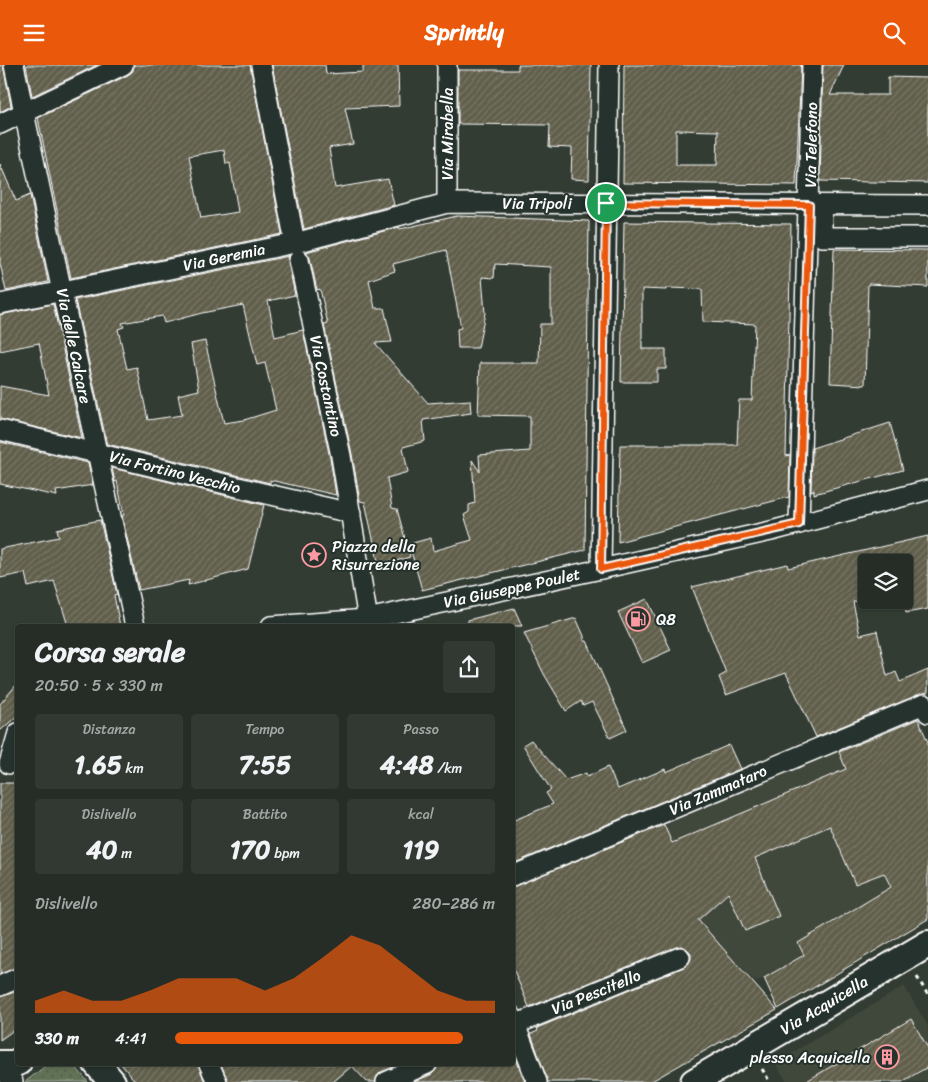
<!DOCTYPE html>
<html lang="it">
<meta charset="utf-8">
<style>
body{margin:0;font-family:Sriracha,sans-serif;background:#323932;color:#f1f3f6;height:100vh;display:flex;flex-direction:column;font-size:19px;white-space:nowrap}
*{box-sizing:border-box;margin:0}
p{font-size:16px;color:#a4a8a7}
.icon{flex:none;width:28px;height:28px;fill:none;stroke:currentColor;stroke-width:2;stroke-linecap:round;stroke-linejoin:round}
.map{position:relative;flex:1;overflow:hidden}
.details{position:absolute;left:15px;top:559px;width:500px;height:442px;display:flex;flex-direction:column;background:#262d26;border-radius:5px;box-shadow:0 1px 4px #0004,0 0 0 1px #424943}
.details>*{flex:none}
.buttons{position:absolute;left:858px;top:489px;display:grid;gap:10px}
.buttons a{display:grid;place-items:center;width:55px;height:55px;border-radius:5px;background:#262d26;box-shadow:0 1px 4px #0004,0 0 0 1px #424943;font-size:25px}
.pin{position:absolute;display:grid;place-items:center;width:42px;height:42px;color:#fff;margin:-21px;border:2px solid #fff;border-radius:50%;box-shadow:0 1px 5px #0007}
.round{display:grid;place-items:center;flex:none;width:52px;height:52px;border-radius:5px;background:#323932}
.head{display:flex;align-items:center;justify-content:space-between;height:85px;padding:0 20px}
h1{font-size:28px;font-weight:700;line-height:38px}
.figures{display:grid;grid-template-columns:repeat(3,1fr);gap:8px;height:85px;padding:5px 20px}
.figures div{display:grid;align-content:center;border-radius:5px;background:#323932;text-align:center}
.figures b{font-size:25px;font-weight:700}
.figures small{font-size:14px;font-weight:400}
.figures p{font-size:14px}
.chart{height:140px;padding:10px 20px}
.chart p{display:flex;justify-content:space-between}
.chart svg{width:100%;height:90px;margin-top:5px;fill:#ea580c;opacity:.7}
ul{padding:0 20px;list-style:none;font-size:16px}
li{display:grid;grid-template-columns:80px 60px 1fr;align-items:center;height:38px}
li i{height:12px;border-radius:6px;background:#ea580c}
header{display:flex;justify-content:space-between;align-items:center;height:65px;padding:0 20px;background:#ea580c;color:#fff;font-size:22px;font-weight:700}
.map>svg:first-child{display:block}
.built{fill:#40463a}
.grass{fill:url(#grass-dots);stroke:#b0b8aa}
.building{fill:url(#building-hatch);stroke:#fff;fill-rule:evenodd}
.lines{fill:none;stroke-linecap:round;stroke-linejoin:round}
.street-casing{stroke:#fff;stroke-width:22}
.secondary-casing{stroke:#fff;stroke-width:30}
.path{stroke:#fff;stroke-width:3;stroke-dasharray:4 4;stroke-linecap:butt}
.street{stroke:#26332d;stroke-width:19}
.secondary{stroke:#26332d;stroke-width:26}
.route-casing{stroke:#fff;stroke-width:10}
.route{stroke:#ea580c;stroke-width:6}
.labels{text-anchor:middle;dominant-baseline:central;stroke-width:4;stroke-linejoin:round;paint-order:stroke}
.street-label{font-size:16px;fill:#fff;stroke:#26332d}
.poi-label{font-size:16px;fill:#fff;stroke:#26332d;text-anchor:start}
</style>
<header><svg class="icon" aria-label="menu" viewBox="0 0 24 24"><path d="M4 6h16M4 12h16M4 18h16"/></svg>Sprintly<svg class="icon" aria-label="search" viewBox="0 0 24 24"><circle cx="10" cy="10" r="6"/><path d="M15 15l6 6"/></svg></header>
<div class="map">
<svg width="928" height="1017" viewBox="0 0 928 1017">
<defs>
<pattern id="grass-dots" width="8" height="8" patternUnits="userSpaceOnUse" patternTransform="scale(1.25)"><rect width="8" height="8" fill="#607255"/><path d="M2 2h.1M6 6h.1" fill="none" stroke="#53594f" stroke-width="1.8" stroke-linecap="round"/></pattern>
<pattern id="building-hatch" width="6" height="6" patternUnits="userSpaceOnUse" patternTransform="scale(1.25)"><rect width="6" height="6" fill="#615f4b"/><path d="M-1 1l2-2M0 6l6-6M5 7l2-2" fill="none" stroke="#797766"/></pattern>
</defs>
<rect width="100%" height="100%" fill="#323c33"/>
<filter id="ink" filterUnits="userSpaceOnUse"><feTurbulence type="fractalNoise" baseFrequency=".02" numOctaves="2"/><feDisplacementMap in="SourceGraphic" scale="10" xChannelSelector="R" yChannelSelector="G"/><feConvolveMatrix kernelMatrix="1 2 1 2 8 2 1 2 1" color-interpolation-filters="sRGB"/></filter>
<g filter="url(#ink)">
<!-- built -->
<g class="built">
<path d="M851,681L909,812L798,878L804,890V928L787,900L756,917L736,899L627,776Z"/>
<path d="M904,921L928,961V1017H787L775,998Z"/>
</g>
<!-- grass -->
<path class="grass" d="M48,999H73L88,1017H25Z"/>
<!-- building -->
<g class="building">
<path d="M0,0H3L11,41L0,47Z"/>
<path d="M26,0H97L32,31Z"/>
<path d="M134,0H250L282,169L71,213L38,53L128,10L133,6ZM224,85L226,99L230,98L238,147L201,153L189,91Z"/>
<path d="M272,0H325L326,9L363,7V0H398L399,41L345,43L353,79L329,83L335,123L388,114L394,140L304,164Z"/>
<path d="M518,0H591L589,115L571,114L572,83L549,82L550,60L458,59V5H518Z"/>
<path d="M624,0H801L796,120L623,118ZM676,65L718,66L717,100H676Z"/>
<path d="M823,0H844L830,30H888V12L928,13V118L820,116Z"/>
<path d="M0,99L16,136L30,130L48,217L6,226L0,198Z"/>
<path d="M457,151L589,156L585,485L422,525L409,479L431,473L433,486L472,475L464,450L469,447V440L475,438L472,395L480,407L479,390L530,386V351L478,350L480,298H539L540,259H551V202L495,199L494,213L482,212L485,248L478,283H458L457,264L461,263L446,185L393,199L395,206L369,215L375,243H384L392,277L375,278L428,338L470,335L471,348L423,355L425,376L403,382L408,407L387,413L392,443L397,444L410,492L379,501L365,437L360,436L352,389L324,260L328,259L320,224L317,225L310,193L306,187L399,162L400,164Z"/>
<path d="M624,157L791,159L786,391L790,390L789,432L618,477L620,380H737L739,335H752L755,259L703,257L702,224L666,223V225L642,224V284H666V304H657V317H621Z"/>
<path d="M834,184L928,185V222L868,219L865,320L830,318Z"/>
<path d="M289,191L288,197L295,230L268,236L275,272L303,265L330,393L336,430L270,415V418L107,379L75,235ZM243,240L257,300L265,298L276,345L244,355L224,358L205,276L191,279L199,325L178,330L182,350L148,355L137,302L127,304L118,264L124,262L122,258L162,251L164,258L202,248Z"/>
<path d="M53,239L82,373L0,354V321L49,330L39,278L0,286V250Z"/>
<path d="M890,358L903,405L814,429V425L811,426L812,383Z"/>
<path d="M0,377L88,398L93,420L56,426L57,431L0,419Z"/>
<path d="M112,403L264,440L248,504L188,520L189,515L139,525L122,451L124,450L117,416L115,417Z"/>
<path d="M100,455L117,529L114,530L120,561H68L54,516L28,522L25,508L0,513V484L59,472L57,464Z"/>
<path d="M928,471V544L906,548L904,535V498H866V534L853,537L860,570L877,566L887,611L896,607L900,617L928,605V627L920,629L816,672L786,608L726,630L719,612L726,608L692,522L787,499L788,503Z"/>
<path d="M647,534L671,585L642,598L618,547Z"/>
<path d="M514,543L522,561H468V555Z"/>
<path d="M576,553L584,571V576H587L627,665L610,673L592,637L583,641L581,636L566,646L544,609L524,568Z"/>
<path d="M18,618V650L0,666V639Z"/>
<path d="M918,654L928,677V854L778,944L764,913L804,890L798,878L891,822L884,808L855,819L830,761L755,793L779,851L745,866L728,828L698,855L777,945L650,1017H548L531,969L538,966L537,963L684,902L689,898L691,894V888L686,883L681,881L676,882L529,942L512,901V822L664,760L672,778L846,704L839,687Z"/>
<path d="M531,675L566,715L586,708L587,712L608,702L618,724L665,704L666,707L729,680L740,704L512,799V756L553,739L546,728L551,725L523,680Z"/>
<path d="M0,718H18V902L0,909Z"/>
<path d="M18,926V962L0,975V932Z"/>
<path d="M911,954L928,983V1002L917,1008L902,1017H805Z"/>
<path d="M512,984L525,1017H414L432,1009L436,1005L438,999H512Z"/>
<path d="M121,999H198L205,1017H136Z"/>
<path d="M221,999H400L381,1007L377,1011L375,1017H367L352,1001L333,1017H228Z"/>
</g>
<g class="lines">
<!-- street casing -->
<g class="street-casing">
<g id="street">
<path d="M14,0L62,227L135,561"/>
<path d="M261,0L295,178"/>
<path d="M0,59L123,0"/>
<path d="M447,138V0"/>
<path d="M822,140V172H928"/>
<path d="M299,195L341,391L369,561"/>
<path d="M0,239L295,178L447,138L928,140"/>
<path d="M0,365L267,429L351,448"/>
<path d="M799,459L812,0"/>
<path d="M601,504L609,0"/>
<path d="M271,561L367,554L601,504L771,466L928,425"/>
<path d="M9,699L18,668"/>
<path d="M512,811L924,639L928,648"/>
<path d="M0,921L18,913"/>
<path d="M512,951L537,1017"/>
<path d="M512,961L680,892"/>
<path d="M209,999L217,1017"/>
<path d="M0,1001L13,1017"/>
<path d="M386,1017L427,999"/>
</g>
</g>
<!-- secondary casing -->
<g class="secondary-casing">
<g id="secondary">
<path d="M0,999H13L18,997"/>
<path d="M97,999L112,1017"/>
<path d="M694,1017L928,879"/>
</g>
</g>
<!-- path -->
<g class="path">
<path d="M917,912L928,930"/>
<path d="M762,1004L770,1017"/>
</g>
<!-- street -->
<use href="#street" class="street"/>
<!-- secondary -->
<use href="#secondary" class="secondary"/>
</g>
</g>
<g class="lines" filter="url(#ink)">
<!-- route casing -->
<g class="route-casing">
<path id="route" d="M606,138L809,140L799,459L601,504Z"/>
</g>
<!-- route -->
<use href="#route" class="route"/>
</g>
<!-- icons -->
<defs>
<g id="sight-ring" transform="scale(1.25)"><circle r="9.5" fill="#26332d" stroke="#ff9aa2" stroke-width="1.5"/><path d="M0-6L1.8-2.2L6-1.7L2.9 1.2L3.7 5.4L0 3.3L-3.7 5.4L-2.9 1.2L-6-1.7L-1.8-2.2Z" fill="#ff9aa2"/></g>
<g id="fuel-ring" transform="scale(1.25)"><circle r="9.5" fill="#26332d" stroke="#ff9aa2" stroke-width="1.5"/><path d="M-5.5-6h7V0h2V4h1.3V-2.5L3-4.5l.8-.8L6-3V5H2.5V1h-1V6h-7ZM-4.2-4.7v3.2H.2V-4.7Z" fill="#ff9aa2"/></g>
<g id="building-ring" transform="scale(1.25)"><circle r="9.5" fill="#26332d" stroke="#ff9aa2" stroke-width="1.5"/><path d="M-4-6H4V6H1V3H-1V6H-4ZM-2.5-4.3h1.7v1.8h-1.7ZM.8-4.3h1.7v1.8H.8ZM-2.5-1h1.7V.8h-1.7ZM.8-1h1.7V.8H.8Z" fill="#ff9aa2"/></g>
</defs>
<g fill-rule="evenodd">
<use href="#sight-ring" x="314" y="490"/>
<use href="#fuel-ring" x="638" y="554"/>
<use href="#building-ring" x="887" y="992"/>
</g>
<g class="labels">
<!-- street labels -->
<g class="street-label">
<text transform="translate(447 69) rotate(-90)">Via Mirabella</text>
<text transform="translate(811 80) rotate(-89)">Via Telefono</text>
<text x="537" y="138">Via Tripoli</text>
<text transform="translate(224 192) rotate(-12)">Via Geremia</text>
<text transform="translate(74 281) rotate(78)">Via delle Calcare</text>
<text transform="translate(326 321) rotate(78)">Via Costantino</text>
<text transform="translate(175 407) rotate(14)">Via Fortino Vecchio</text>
<text transform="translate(512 523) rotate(-12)">Via Giuseppe Poulet</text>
<text transform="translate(718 725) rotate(-23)">Via Zammataro</text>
<text transform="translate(596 927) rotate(-22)">Via Pescitello</text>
<text transform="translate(824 940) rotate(-31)">Via Acquicella</text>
</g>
<!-- poi labels -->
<g class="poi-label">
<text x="332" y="481">Piazza della<tspan x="332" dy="18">Risurrezione</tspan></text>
<text x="656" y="554">Q8</text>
<text x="870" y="992" text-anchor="end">plesso Acquicella</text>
</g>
</g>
</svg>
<div class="buttons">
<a><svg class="icon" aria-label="layers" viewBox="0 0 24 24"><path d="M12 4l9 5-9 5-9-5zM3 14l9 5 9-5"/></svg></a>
</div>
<div class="pin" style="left:606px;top:138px;background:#1e9e55"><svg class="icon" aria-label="arrive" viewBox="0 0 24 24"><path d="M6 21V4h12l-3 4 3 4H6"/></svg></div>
<section class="details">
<div class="head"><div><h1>Corsa serale</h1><p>20:50 · 5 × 330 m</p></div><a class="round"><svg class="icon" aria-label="share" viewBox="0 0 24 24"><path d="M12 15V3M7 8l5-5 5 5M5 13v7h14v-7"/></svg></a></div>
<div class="figures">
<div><p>Distanza</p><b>1.65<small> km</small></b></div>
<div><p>Tempo</p><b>7:55</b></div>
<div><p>Passo</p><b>4:48<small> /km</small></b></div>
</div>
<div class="figures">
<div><p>Dislivello</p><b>40<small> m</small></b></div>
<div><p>Battito</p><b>170<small> bpm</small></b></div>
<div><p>kcal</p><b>119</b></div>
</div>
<div class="chart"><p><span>Dislivello</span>280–286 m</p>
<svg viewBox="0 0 160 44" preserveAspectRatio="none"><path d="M0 44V38L10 33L20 38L30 38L40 33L50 27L60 27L70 27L80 33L90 27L100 17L110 6L120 11L130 22L140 33L150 38L160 38V44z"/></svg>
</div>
<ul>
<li><b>330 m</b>4:41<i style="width:90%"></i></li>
</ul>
</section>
</div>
